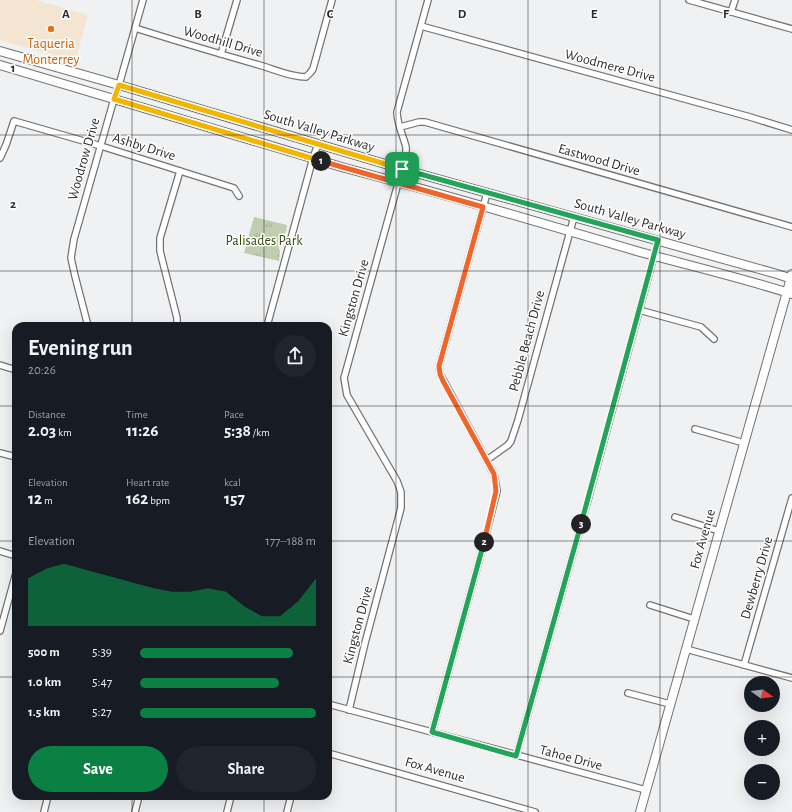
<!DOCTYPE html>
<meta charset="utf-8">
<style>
body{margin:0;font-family:"Alegreya Sans",sans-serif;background:#20242c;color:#f1f3f6;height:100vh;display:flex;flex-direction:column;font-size:15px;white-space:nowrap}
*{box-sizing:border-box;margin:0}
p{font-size:13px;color:#9ea1a6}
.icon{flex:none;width:22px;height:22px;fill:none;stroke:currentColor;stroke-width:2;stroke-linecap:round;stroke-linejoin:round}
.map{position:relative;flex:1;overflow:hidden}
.drawer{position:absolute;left:12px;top:322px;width:320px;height:478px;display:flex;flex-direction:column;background:#171b24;border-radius:12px;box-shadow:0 4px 16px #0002}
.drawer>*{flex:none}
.needle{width:26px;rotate:105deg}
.buttons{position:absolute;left:744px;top:676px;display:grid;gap:8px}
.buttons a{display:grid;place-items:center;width:36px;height:36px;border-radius:50%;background:#171b24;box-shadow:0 4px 16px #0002;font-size:20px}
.pin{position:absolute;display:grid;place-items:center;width:34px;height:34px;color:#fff;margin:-17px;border-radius:8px;box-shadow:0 2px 6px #0006}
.km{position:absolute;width:20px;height:20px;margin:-10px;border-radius:50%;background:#222;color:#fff;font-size:11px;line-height:20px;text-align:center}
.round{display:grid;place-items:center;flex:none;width:42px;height:42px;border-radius:21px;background:#20242c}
.overview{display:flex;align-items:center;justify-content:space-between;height:68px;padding:0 16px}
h1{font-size:22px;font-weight:700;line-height:30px}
.figures{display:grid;grid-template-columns:repeat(3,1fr);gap:6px;height:68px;padding:4px 16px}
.figures div{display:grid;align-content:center}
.figures b{font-size:17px;font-weight:700}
.figures small{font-size:11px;font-weight:400}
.figures p{font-size:11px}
.chart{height:112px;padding:8px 16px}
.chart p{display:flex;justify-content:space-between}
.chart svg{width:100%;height:72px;margin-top:4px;fill:#0b8043;opacity:.7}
.button{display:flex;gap:8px;margin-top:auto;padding:8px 16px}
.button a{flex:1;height:46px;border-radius:24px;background:#0b8043;color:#fff;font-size:16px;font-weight:700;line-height:46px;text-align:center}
.button a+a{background:#20242c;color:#f1f3f6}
ul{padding:0 16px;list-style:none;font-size:13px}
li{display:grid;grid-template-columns:64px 48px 1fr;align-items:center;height:30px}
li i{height:10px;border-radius:5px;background:#0b8043}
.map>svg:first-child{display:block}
.commercial{fill:#f4e5d2}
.park{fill:url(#park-tufts)}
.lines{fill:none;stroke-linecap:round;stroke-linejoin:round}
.minor-casing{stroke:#727374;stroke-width:8}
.secondary-casing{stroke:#727374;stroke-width:10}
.minor{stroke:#fff;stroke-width:5.5}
.secondary{stroke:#fff;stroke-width:8}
.split-1-casing{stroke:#fff;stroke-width:8}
.split-2-casing{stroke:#fff;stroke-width:8}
.split-3-casing{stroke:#fff;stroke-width:8}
.split-4-casing{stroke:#fff;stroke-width:8}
.split-1{stroke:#f5b400;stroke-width:5}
.split-2{stroke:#f0652b;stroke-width:5}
.split-3{stroke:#22a559;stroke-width:5}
.split-4{stroke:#22a559;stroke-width:5}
.grid{fill:none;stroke:#2b2b2c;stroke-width:1;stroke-opacity:0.55}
.food-dot{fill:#e8710a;stroke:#fff;stroke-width:1.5}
.labels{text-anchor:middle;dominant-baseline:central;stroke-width:3;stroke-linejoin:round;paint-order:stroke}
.street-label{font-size:14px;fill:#2b2b2c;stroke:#fff}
.food-label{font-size:14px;fill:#c56008;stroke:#fff}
.park-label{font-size:14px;fill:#374909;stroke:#fff}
.grid-label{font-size:13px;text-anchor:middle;font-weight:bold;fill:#2b2b2c;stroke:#fff;stroke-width:3;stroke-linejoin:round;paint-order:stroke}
</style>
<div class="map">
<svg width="792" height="812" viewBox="0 0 792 812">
<defs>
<pattern id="park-tufts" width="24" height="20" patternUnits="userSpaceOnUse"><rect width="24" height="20" fill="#c0cdae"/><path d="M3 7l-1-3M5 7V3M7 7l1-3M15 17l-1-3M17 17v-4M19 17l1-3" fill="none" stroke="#a5b096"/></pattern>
</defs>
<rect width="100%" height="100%" fill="#f0f1f3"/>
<!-- commercial -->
<path class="commercial" d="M0,0H36L88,15L75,62L0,40Z"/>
<!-- park -->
<path class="park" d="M254,217L287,225L286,232L281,237L278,245L280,251L279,261L244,253Z"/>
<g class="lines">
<!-- minor casing -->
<g class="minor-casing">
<g id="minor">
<path d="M689,0L792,29"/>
<path d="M731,12L735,0"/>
<path d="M421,26L750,117L792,130"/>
<path d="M135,28C176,41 217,53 259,65C274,69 289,77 306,77L310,73L313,69L332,0"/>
<path d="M221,54L237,0"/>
<path d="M400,127L419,122H425L792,227"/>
<path d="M0,158L6,145L14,121L101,146L234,188L239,196"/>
<path d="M639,310L701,327L714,339"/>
<path d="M88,326L75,276L71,258L74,239L114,99L119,85L143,0"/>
<path d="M177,326V318L163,263L160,251V238L180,171"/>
<path d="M267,326L313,158L318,144"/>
<path d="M0,365L16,370"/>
<path d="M695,429L744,443"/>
<path d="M0,453L16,457"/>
<path d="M487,460L508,445L511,441L518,420L574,217"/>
<path d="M675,517L719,531"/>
<path d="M0,551L16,556"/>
<path d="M650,605L694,619"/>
<path d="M0,631L16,573"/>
<path d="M686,649L792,678"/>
<path d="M744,665L792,498"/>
<path d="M628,693L670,704"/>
<path d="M328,704L646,790"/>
<path d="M349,710L365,643L401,508V492L397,481L347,395L344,378L402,169C403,163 407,153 406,147C403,135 397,124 397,112L428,0"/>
<path d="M432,732L483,546L497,491L494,474L440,374L439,366L487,193"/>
<path d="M328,753L535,812"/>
<path d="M516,756L589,496L658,241"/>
<path d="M44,812L48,796"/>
<path d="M135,812L139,796"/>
<path d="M227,812L231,796"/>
<path d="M287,812L291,796"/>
</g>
</g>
<!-- secondary casing -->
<g class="secondary-casing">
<g id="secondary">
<path d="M0,51L119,85L402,169L777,274L792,279"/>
<path d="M0,65L345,168C444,194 542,223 640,252C691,266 742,278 792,294"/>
<path d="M640,812L792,274"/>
</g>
</g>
<!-- minor -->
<use href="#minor" class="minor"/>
<!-- secondary -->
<use href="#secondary" class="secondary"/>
</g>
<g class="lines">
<!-- split-1 casing -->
<g class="split-1-casing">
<path id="split-1" d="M321,161L114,99L119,85L402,169"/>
</g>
<!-- split-2 casing -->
<g class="split-2-casing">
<path id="split-2" d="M321,161L483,207L439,366L440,374L443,381L494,474L496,491L484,542"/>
</g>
<!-- split-3 casing -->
<g class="split-3-casing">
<path id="split-3" d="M484,542L432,732L516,756L581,524"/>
</g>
<!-- split-4 casing -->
<g class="split-4-casing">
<path id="split-4" d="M402,169L658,240L581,524"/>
</g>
<!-- split-1 -->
<use href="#split-1" class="split-1"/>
<!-- split-2 -->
<use href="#split-2" class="split-2"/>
<!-- split-3 -->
<use href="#split-3" class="split-3"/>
<!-- split-4 -->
<use href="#split-4" class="split-4"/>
</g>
<!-- grid -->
<path class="grid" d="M132,0V326M264,0V326M396,0V812M528,0V812M660,0V812M0,135H792M0,271H792M0,406H16M328,406H792M0,541H16M328,541H792M0,677H16M328,677H792M132,796V812M264,796V812"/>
<!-- markers -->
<circle class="food-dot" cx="51" cy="29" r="4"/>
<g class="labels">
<!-- street labels -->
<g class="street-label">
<text transform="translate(223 42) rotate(16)">Woodhill Drive</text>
<text transform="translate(610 66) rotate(15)">Woodmere Drive</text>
<text transform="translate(319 131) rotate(17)">South Valley Parkway</text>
<text transform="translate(144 147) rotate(17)">Ashby Drive</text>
<text transform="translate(84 159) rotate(-74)">Woodrow Drive</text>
<text transform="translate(599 160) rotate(16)">Eastwood Drive</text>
<text transform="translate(630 219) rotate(16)">South Valley Parkway</text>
<text transform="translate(354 298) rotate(-74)">Kingston Drive</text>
<text transform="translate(527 341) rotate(-75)">Pebble Beach Drive</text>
<text transform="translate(703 539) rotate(-74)">Fox Avenue</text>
<text transform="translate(757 578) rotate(-74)">Dewberry Drive</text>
<text transform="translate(358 625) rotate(-75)">Kingston Drive</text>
<text transform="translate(571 758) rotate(15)">Tahoe Drive</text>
<text transform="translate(435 770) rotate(16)">Fox Avenue</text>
</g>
<!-- food labels -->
<g class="food-label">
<text x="51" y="44">Taqueria<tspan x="51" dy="16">Monterrey</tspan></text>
</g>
<!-- park labels -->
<g class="park-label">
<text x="264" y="241">Palisades Park</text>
</g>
</g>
<g class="grid-label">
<text x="66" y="18">A</text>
<text x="198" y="18">B</text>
<text x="330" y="18">C</text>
<text x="462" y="18">D</text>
<text x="594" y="18">E</text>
<text x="726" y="18">F</text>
<text x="13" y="72">1</text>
<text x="13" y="208">2</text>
</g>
</svg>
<div class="buttons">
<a><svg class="needle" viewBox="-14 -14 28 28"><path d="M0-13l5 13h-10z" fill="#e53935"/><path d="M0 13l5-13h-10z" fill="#9ea1a6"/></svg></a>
<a>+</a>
<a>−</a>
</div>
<div class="pin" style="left:402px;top:169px;background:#1e9e55"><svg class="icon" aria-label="arrive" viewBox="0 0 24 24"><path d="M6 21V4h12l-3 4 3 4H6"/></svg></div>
<b class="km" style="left:321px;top:161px">1</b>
<b class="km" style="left:484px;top:542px">2</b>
<b class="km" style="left:581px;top:524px">3</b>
<section class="drawer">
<div class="overview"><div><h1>Evening run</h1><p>20:26</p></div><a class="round"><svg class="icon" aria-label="share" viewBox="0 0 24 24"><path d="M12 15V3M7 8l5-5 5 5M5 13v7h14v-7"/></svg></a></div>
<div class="figures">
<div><p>Distance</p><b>2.03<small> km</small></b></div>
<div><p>Time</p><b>11:26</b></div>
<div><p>Pace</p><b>5:38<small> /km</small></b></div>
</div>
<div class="figures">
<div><p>Elevation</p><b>12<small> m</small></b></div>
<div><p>Heart rate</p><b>162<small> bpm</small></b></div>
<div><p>kcal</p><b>157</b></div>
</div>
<div class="chart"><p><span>Elevation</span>177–188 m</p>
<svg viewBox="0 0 160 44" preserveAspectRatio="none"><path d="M0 44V15L10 9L20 6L30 9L40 12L50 15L60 18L70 21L80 23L90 23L100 21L110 23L120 32L130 38L140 38L150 29L160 15V44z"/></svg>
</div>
<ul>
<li><b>500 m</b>5:39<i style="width:87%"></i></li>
<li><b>1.0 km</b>5:47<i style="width:79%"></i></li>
<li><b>1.5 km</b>5:27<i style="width:100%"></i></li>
</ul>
<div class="button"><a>Save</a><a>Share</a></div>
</section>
</div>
